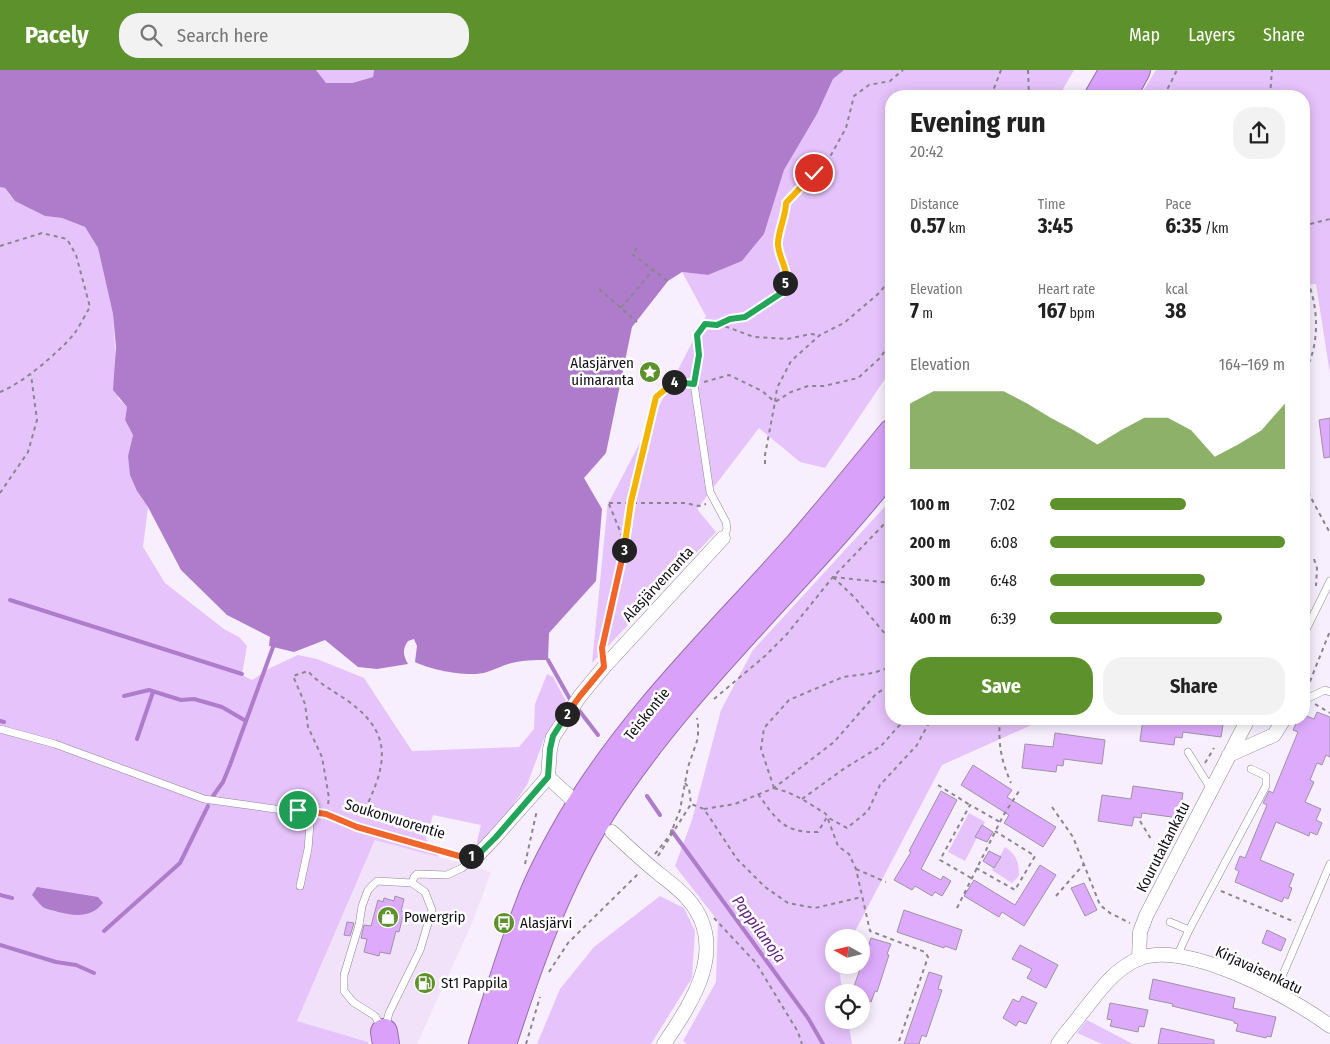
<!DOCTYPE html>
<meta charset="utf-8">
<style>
body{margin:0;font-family:"Fira Sans Condensed",sans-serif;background:#f2f2f2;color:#222;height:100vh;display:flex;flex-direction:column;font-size:19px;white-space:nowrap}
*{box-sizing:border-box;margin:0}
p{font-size:16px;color:#767676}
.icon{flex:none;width:28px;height:28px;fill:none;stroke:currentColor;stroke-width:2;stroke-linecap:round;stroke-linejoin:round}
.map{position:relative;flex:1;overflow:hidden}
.details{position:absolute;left:885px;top:20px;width:425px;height:635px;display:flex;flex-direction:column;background:#fff;border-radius:20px;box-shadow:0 2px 12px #0003}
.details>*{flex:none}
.needle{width:32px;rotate:278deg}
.controls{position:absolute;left:825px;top:859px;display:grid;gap:10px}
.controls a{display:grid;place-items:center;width:45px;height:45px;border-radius:50%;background:#fff;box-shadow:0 2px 12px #0003;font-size:25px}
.pin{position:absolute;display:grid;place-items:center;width:42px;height:42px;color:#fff;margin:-21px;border:2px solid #fff;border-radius:50%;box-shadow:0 1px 5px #0007}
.km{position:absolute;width:25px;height:25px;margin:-12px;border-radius:50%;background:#222;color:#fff;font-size:14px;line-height:25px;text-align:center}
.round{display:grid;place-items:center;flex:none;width:52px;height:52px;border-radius:20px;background:#f2f2f2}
.overview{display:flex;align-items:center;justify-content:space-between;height:85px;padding:0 25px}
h1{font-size:28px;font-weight:700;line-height:38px}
.figures{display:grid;grid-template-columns:repeat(3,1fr);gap:8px;height:85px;padding:5px 25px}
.figures div{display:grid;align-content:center}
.figures b{font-size:21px;font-weight:700}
.figures small{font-size:14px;font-weight:400}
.figures p{font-size:14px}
.chart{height:140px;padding:10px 25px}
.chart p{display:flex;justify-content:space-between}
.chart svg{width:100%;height:90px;margin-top:5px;fill:#5d912b;opacity:.7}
.button{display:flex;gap:10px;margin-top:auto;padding:10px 25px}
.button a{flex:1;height:58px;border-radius:20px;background:#5d912b;color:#fff;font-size:20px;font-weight:700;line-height:58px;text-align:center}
.button a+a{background:#f2f2f2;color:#222}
ul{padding:0 25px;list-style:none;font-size:16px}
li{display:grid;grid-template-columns:80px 60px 1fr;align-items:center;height:38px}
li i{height:12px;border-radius:6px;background:#5d912b}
header{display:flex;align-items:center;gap:30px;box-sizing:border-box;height:70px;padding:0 25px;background:#5d912b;color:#fff}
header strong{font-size:24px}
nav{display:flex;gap:28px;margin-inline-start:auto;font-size:18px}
.search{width:350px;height:45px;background:#f2f2f2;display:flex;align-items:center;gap:12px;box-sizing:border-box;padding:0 18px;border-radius:20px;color:#767676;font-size:19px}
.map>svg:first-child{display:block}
.built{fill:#f1e2fa}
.green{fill:#e6c3fb}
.water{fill:#ae7cca}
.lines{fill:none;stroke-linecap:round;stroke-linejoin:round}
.stream{stroke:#ae7cca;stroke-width:4}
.building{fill:#deabfc;stroke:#9d93a4}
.lane-casing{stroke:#8e8495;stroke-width:8}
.street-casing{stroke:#8e8495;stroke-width:15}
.highway-casing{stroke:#946eaa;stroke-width:28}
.path{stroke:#8b8590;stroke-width:2;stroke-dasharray:4 4;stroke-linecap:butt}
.lane{stroke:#fff;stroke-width:7}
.street{stroke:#fff;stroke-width:14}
.highway{stroke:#daa1fb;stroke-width:26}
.split-1-casing{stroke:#fff;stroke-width:10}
.split-2-casing{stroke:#fff;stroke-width:10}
.split-3-casing{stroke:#fff;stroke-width:10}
.split-4-casing{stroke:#fff;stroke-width:10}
.split-5-casing{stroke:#fff;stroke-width:10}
.split-6-casing{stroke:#fff;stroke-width:10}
.split-1{stroke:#f0652b;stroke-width:6}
.split-2{stroke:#22a559;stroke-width:6}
.split-3{stroke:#f0652b;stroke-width:6}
.split-4{stroke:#f5b400;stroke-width:6}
.split-5{stroke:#22a559;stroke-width:6}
.split-6{stroke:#f5b400;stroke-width:6}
.labels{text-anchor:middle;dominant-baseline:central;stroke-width:5;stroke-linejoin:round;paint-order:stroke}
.poi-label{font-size:15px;fill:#120f15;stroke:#fff;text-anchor:start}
.street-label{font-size:15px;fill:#120f15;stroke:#fff}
.water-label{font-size:16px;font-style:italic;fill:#632481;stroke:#fff}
</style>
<header>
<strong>Pacely</strong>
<div class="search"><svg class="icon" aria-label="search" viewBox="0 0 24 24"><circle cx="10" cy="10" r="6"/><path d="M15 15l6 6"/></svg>Search here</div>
<nav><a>Map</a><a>Layers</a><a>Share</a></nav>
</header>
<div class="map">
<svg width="1330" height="974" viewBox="0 0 1330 974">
<rect width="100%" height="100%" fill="#f8effe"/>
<!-- built -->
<path class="built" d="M376,769L491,802L472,853L417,974H380L368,972L297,951Z"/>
<!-- green -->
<g class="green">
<path d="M316,0H374L373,7L352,13H325Z"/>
<path d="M844,0H1074L1059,26H891V300L825,398L800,392L759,358L697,439L716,462L592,593L608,431L609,432L706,246L682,202L708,205L742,191L764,164L784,100L817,44L833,9Z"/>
<path d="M1156,0H1330V304L1316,214L1304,215V26H1140Z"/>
<path d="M0,117L5,118L12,128L45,146L62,148L85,157L98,178L113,244L118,328L127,337L125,350L133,365L128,386L138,422L148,437L143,477L165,513L224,559L239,567L247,576L242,605L252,610L270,598L298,585L317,589L364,608L412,681L519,677L534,659L535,634L547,604L553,607L567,633L544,669L527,715L506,745L476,776L481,755L433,745L426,769L439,787L375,770L297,951L368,972L369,974H0Z"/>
<path d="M891,430V649H1045L942,695L852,867L834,868V895H838L843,922H834V950H848L852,974H687L683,971L716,912L718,851L675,796L692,750L721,640L753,580Z"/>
<path d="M969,743L985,752L965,791L948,782Z"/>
<path d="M1005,777C1017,785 1019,793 1019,806L1012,813L992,800Z"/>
<path d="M660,826L684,838L695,861L692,908L651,974H537L560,919L594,877Z"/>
<path d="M1087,950L1133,974H1102L1077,963Z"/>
</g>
<!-- water -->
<g class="water">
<path d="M0,0H316L326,13H352L373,7L374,0H367H844L833,9L817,44L784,100L764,164L742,191L708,205L682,202L668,211L632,257L606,383L584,408L602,439L596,511L549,563L548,590C533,590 519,590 505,595C499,597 494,600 487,602C470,608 431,600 415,592L417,576L414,569L408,571C402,580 403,585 408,594L377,599L358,597L325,570L294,582L269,576L270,567L227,545L181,500L148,437L137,421L130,405L128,386L133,365L125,350L127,337L113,320L116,277L113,244L98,178L85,157L62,148L45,146L15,131L5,118L0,117Z"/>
<path d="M37,817L98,827L103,833C91,848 75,846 58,842C54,840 47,840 43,837C39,834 35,828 32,825Z"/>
</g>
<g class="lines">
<!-- stream -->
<g class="stream">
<path d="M10,530L242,604"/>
<path d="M548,590L571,631"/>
<path d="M124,626L149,620L181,630L194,629L222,637L246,651"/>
<path d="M578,639L598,665"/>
<path d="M0,651L4,652"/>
<path d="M137,669L153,622"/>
<path d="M213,726L223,712L230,695L273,577"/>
<path d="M647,726L660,745"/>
<path d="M672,761L808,948L823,974"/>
<path d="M0,825L12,828"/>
<path d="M104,861L180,793L208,736"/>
<path d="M0,875L56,892L76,895L94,903"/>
</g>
</g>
<!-- building -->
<g class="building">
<path d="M1330,348V387L1324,388L1319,350Z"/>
<path d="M1317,642L1330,647V687L1326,685L1322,695L1317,693L1310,710L1314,712L1305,732L1321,739L1316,750L1322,753L1317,765L1310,762L1309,766L1276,752L1260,790L1294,804L1289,817L1292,818L1288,829L1284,827L1282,832L1235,812L1239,801L1235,799L1240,786L1245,788L1267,735L1263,733L1269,721L1273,723L1298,662L1293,660L1298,649H1304V645L1314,649Z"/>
<path d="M1143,649H1224L1221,667L1183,662L1182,668L1175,667L1174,675L1140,671Z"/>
<path d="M1055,663L1105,670L1102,694L1064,689L1063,696L1057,695L1056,702L1022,698L1025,674L1053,677Z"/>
<path d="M973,695L1012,720L1007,727L1056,757L1043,777L1004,753L1009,745L961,715Z"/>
<path d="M1133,716L1183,723L1179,748L1142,743L1141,748L1134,747L1132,756L1098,751L1102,725L1131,729Z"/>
<path d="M941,721L957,730L921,799L941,810L943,806L951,811L942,826L935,822L932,826L915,816L912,820L894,810L911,782L909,781Z"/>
<path d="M982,755L993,762L987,772L975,767Z"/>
<path d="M989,781L1001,787L994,798L983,791Z"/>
<path d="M1040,795L1056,805L1024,856L1002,842L999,847L964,826L974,810L1015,835Z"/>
<path d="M1084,813L1097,840L1085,846L1071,818Z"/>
<path d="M395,826L404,829L401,841L404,842L399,862L396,861L390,884L380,882L379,886L364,882L367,869L361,868L364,855L371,856L378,830L383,832L384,828L394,831Z"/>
<path d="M904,840L962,860L956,880L945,876L944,878L897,862Z"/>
<path d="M347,852L354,853L350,866L344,865Z"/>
<path d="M1267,860L1286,869L1281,881L1262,873Z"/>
<path d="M871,868L891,874L887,884L889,885L877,922L875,921L871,932L861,928V922H852Z"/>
<path d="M1020,875L1058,895L1046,918L1027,908L1032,899L1012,889Z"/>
<path d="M929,902L942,906L938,919L942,920L926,967L922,965L919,974H904Z"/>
<path d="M422,905L433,910L428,922L416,916Z"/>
<path d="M1153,909L1235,928L1233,938L1276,947L1271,967L1267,966L1266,968L1236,961L1238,954L1234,953V951L1172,936L1173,934L1149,929Z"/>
<path d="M1022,926L1037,933L1026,954L1019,951L1016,956L1003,948L1013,929L1019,932Z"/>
<path d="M1110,933L1148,940L1144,957L1139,956L1138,962L1110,956L1112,950L1107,949Z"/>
<path d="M1161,958L1214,970V974H1158Z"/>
</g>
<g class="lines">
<!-- lane casing -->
<g class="lane-casing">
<g id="lane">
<path d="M697,265L699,285L694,314L710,422L726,452L727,459L723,468"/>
<path d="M1304,564L1330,511"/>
<path d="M1304,630L1325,620L1330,622"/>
<path d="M0,659L55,674L204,729L282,740L304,739L326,744L357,757L425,777L459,786L476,787"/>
<path d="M1188,682L1211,719"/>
<path d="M377,811L412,813L425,822L432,840L420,880L389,943L384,962L375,946L353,932L344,921V905L359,855L362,836L368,820Z"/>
<path d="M412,813L414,807L417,804L447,805L462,798L476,787"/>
<path d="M300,816L308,779L311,741"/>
<path d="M1170,852L1189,860"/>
<path d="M1177,886L1189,860L1266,716V706L1251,699"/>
<path d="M1275,923L1330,794"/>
</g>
</g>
<!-- street casing -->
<g class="street-casing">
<g id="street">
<path d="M1229,685L1274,665L1284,649"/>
<path d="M572,729L548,707L550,679L553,667L580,626L604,597L723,468"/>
<path d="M612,762C627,776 642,790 658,803C668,811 679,819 687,828C730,876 693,931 664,974"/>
<path d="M476,787L495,767L548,707"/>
<path d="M1139,889L1140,862L1146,846L1248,649"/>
<path d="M1058,974C1065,963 1074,954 1081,944C1098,923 1113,900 1138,889C1186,869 1291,927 1330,956"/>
</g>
</g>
<!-- highway casing -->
<g class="highway-casing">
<g id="highway">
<path d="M1098,26L1113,0"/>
<path d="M1123,26L1137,0"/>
<path d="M384,962L386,974"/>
<path d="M482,974C497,927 511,880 529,834C539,806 554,779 569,753C629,649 718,565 797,476C829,439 860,401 891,363"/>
<path d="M503,974C529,894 557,814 602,742C683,615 798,515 891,398"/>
</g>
</g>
<!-- path -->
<g class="path">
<path d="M1028,0L1029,26"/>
<path d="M991,26L1001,0"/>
<path d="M1164,26L1177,0"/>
<path d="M1270,26L1272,0"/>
<path d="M1304,159L1310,154L1330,149"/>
<path d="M0,176L42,163L67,169L76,185L90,237C85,245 80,256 74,264C58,283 23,313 0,322"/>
<path d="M637,178L632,184L668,211"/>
<path d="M1304,204C1319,231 1321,276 1304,302"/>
<path d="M599,219L637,252"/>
<path d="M621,238L653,200"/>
<path d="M717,255L730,249L745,247L783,222L787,206L777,174L786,140V133L831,85L846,58L854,26L869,15L890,11L903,0"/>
<path d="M703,257L705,254L727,257L754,267L787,269L811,264L819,265"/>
<path d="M704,312L729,305L762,321L775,332L777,318L791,291L820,265L844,253L878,224L891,209"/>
<path d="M765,394V385L775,332L791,322L808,316H824L858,308L880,288L891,272"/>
<path d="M1304,415L1330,463"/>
<path d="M0,423L28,382L37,350L31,305"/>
<path d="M609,433H685L699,436L706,434"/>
<path d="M609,434L624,471"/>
<path d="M1314,489L1317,498L1316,516"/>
<path d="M833,507L855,528L891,571"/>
<path d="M833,507L891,513"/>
<path d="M602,580L625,473L631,432L656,327L673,312L684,313"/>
<path d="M1307,619L1330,561"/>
<path d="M714,629L765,586L787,564L833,507L891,447"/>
<path d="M1315,634L1330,643"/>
<path d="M1000,649C998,674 1001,690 1011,713"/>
<path d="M1205,693L1214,678"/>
<path d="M685,713L689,718L691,734L704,739L737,789L765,817L788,833L815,838L862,827"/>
<path d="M938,715L970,735"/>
<path d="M774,718L787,722L802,729L826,744L838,776L849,784L856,799L870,861L925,882L928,887L898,974"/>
<path d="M774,718L761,679L764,658L789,630L843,607L873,603L891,597"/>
<path d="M758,724C777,750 783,763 818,762L827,747L847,758L868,741L880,715L917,675L931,649"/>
<path d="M802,729L845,698L881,676L905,649"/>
<path d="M328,734L329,728L322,687L308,657L305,634L293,606L308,601C319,614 334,621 348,631C398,667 384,700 361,748"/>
<path d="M1052,737L1073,767L1100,835L1110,843L1130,853"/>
<path d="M704,739L735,734L774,718L834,672L876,624L891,614"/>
<path d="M1140,751L1151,769"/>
<path d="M655,784L670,765L680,740L688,697L698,668V655L697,648"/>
<path d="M658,786L691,734"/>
<path d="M525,794L537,740"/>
<path d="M976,798L1015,820L1035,786L995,761"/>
<path d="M856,799L886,812"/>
<path d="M971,808L940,790L970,735L1000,752"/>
<path d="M1221,821L1295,852"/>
<path d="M1056,826L1084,794"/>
<path d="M957,838L1003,746L1021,718"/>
<path d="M714,848L756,893L798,962L802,974"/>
<path d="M549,902L568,873L639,803"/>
<path d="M526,974L540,927"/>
</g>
<!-- lane -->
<use href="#lane" class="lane"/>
<!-- street -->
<use href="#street" class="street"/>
<!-- highway -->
<use href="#highway" class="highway"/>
</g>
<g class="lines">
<!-- split-1 casing -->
<g class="split-1-casing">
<path id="split-1" d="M298,740L326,744L357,757L459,786H471"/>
</g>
<!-- split-2 casing -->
<g class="split-2-casing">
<path id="split-2" d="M471,786L476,787L496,767L548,707L550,679L553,666L567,644"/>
</g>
<!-- split-3 casing -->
<g class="split-3-casing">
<path id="split-3" d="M567,644L580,626L604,597L602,578L624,480"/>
</g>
<!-- split-4 casing -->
<g class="split-4-casing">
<path id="split-4" d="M624,480L631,432L656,327L674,312"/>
</g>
<!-- split-5 casing -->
<g class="split-5-casing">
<path id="split-5" d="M674,312L694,314L699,285L697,265L705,254L717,255L730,249L745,247L783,222L785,213"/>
</g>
<!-- split-6 casing -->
<g class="split-6-casing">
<path id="split-6" d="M785,213C789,199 779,189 778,175C777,164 786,146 786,133L814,103"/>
</g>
<!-- split-1 -->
<use href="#split-1" class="split-1"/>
<!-- split-2 -->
<use href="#split-2" class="split-2"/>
<!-- split-3 -->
<use href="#split-3" class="split-3"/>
<!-- split-4 -->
<use href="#split-4" class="split-4"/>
<!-- split-5 -->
<use href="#split-5" class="split-5"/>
<!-- split-6 -->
<use href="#split-6" class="split-6"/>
</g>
<!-- icons -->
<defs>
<g id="sight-disc" transform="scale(1.125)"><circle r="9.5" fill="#5d912b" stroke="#fff"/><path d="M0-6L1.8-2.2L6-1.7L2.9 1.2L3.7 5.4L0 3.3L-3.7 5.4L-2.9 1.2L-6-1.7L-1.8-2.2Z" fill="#fff"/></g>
<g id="shop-disc" transform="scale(1.125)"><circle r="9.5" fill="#5d912b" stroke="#fff"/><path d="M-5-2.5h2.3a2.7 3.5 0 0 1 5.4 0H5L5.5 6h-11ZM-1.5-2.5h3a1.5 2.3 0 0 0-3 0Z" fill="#fff"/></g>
<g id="bus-disc" transform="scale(1.125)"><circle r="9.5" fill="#5d912b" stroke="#fff"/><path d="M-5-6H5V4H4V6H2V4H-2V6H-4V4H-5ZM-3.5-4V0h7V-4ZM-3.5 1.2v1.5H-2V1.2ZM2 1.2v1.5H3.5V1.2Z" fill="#fff"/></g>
<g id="fuel-disc" transform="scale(1.125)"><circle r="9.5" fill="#5d912b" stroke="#fff"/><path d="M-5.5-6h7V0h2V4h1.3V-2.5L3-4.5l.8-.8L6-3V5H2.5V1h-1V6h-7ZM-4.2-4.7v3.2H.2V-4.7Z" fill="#fff"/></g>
</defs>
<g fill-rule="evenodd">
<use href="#sight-disc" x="650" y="302"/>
<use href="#shop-disc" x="388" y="847"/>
<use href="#bus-disc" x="504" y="853"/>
<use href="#fuel-disc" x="425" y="913"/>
</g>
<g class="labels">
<!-- poi labels -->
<g class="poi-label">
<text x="634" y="293" text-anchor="end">Alasjärven<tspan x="634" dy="17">uimaranta</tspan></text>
<text x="404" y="847">Powergrip</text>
<text x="520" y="853">Alasjärvi</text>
<text x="441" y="913">St1 Pappila</text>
</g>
<!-- street labels -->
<g class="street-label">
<text transform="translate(658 514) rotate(-47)">Alasjärvenranta</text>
<text transform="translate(647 644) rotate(-51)">Teiskontie</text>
<text transform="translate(395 749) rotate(17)">Soukonvuorentie</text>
<text transform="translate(1163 777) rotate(-63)">Kourutaltankatu</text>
<text transform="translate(1259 900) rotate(25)">Kirjavaisenkatu</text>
</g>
<!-- water labels -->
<g class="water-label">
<text transform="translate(759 859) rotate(54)">Pappilanoja</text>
</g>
</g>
</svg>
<div class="controls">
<a><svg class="needle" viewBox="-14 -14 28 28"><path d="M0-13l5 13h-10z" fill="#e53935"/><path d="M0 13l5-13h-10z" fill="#767676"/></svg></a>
<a><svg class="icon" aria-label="locate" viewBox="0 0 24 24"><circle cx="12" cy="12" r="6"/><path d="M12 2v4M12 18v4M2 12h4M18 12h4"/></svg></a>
</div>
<div class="pin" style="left:298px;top:740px;background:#1e9e55"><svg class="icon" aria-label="arrive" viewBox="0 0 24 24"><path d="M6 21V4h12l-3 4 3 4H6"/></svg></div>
<div class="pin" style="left:814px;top:103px;background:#d93025"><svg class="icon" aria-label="check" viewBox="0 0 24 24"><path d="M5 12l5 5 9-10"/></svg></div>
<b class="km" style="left:471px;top:786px">1</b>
<b class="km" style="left:567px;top:644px">2</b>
<b class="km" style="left:624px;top:480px">3</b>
<b class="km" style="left:674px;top:312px">4</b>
<b class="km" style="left:785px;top:213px">5</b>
<section class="details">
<div class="overview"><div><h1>Evening run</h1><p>20:42</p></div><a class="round"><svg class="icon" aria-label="share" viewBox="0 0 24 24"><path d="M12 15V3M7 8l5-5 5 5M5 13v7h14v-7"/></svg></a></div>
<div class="figures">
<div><p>Distance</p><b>0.57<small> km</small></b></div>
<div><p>Time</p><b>3:45</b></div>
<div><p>Pace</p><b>6:35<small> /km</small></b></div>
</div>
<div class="figures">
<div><p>Elevation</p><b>7<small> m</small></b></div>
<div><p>Heart rate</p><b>167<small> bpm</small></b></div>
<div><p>kcal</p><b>38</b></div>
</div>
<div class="chart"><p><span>Elevation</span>164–169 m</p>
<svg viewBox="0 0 160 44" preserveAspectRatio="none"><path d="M0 44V12L10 6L20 6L30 6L40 6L50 12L60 19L70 25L80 32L90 25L100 19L110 19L120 25L130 38L140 32L150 25L160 12V44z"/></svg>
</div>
<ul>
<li><b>100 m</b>7:02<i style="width:58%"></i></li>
<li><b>200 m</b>6:08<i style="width:100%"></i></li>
<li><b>300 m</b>6:48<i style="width:66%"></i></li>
<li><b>400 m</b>6:39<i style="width:73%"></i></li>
</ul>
<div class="button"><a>Save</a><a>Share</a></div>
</section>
</div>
